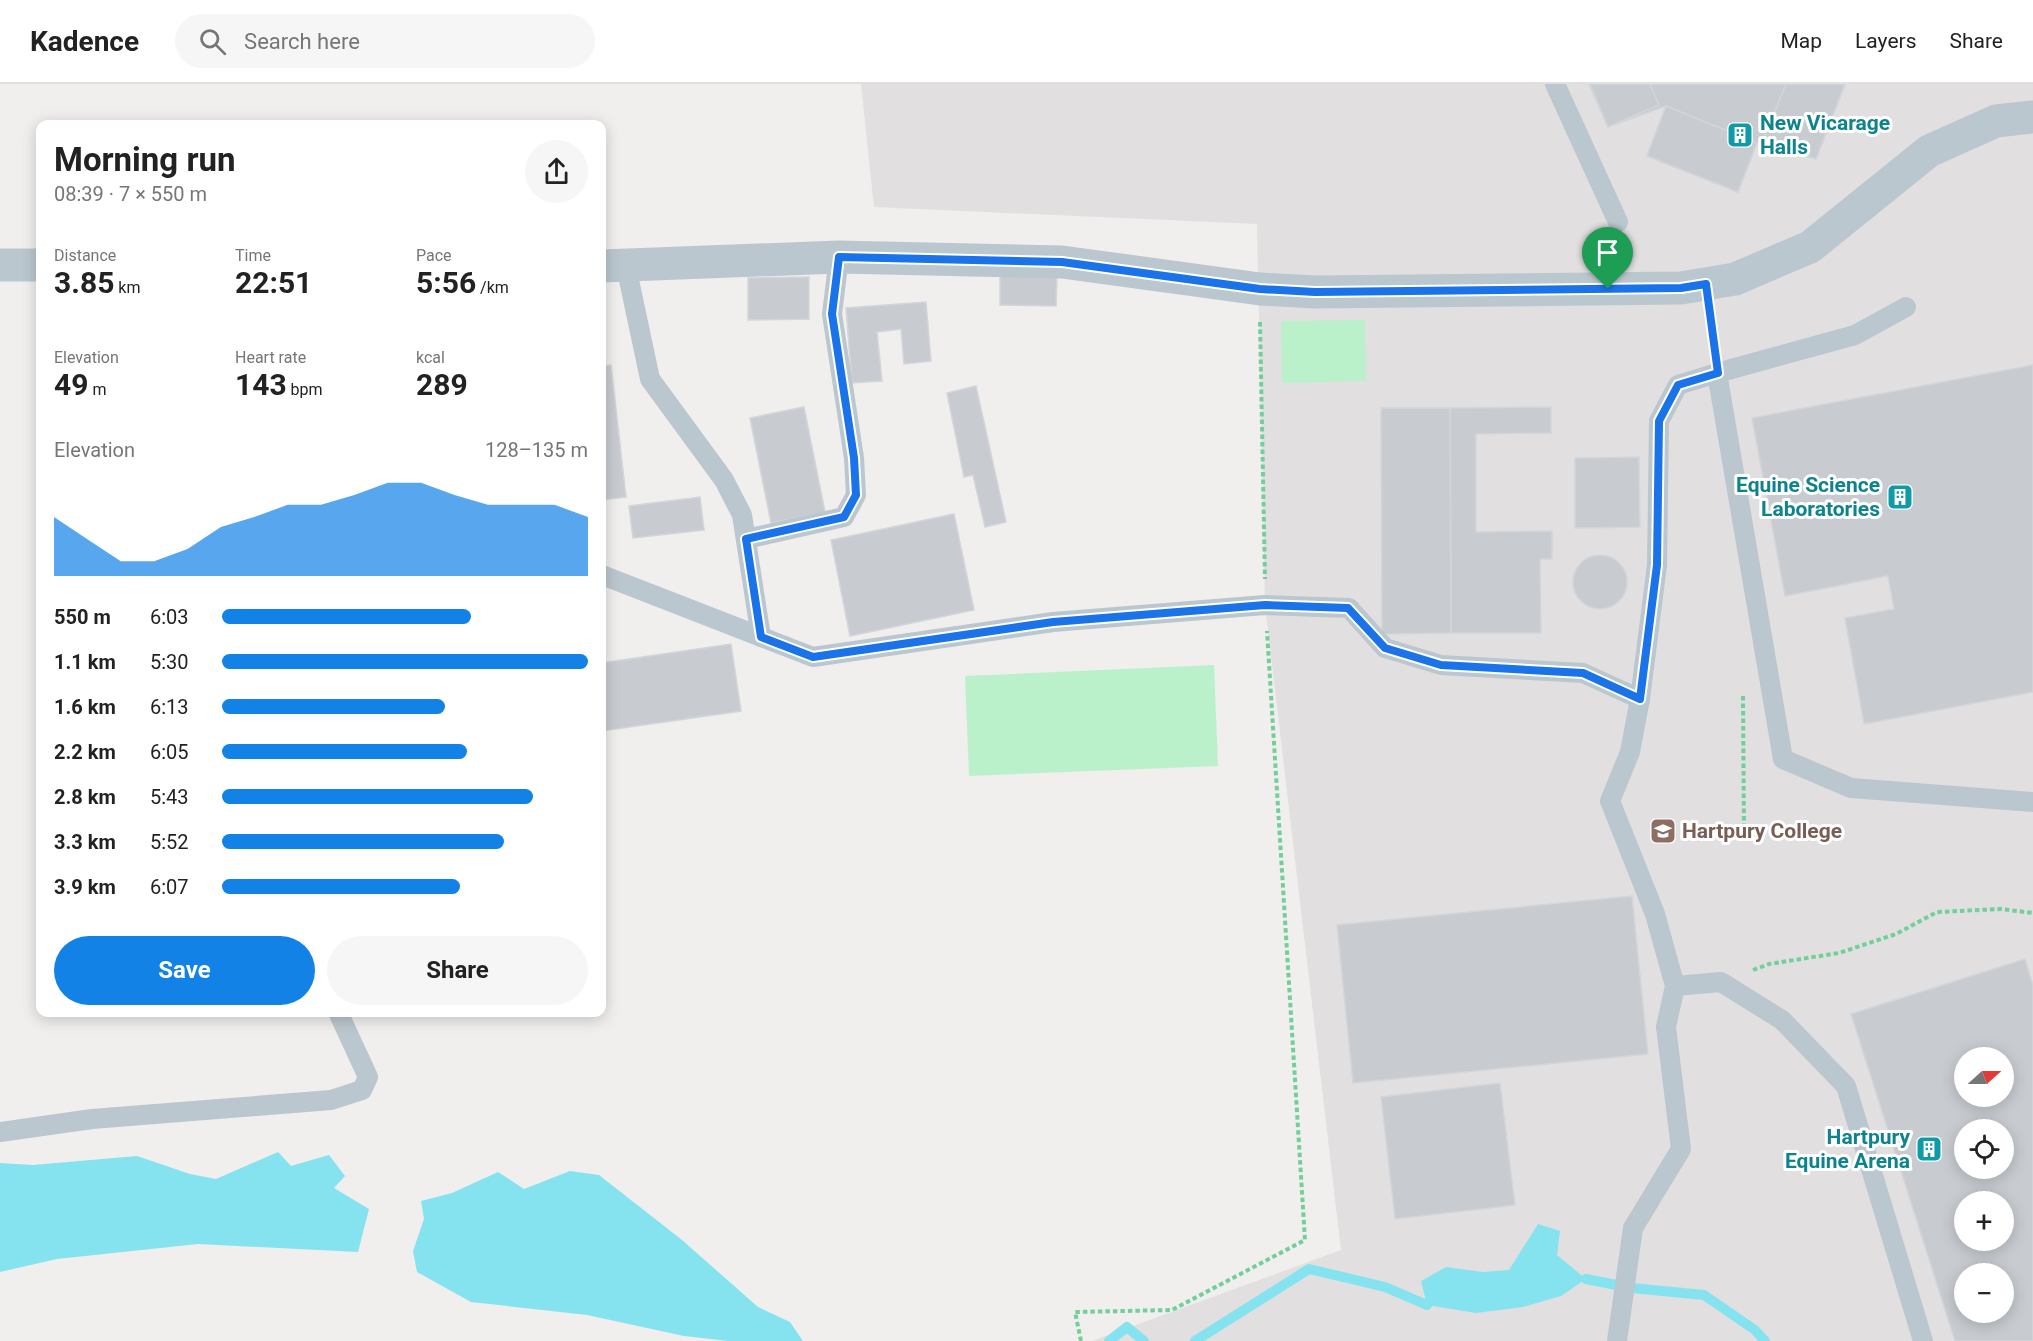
<!DOCTYPE html>
<meta charset="utf-8">
<style>
body{margin:0;font-family:Roboto,sans-serif;background:#f6f6f6;color:#222;height:100vh;display:flex;flex-direction:column;font-size:22px;white-space:nowrap}
*{box-sizing:border-box;margin:0}
p{font-size:20px;color:#767676}
.icon{flex:none;width:33px;height:33px;fill:none;stroke:currentColor;stroke-width:2;stroke-linecap:round;stroke-linejoin:round}
.map{position:relative;flex:1;overflow:hidden}
.panel{position:absolute;left:36px;top:36px;width:570px;height:897px;display:flex;flex-direction:column;background:#fff;border-radius:12px;box-shadow:0 3px 15px #0003}
.panel>*{flex:none}
.needle{width:39px;rotate:69deg}
.tools{position:absolute;left:1954px;top:963px;display:grid;gap:12px}
.tools a{display:grid;place-items:center;width:60px;height:60px;border-radius:50%;background:#fff;box-shadow:0 3px 15px #0003;font-size:30px}
.pin{position:absolute;display:grid;place-items:center;width:51px;height:51px;color:#fff;margin:-62px -26px;border-radius:50% 50% 50% 0;rotate:-45deg;box-shadow:0 0 6px #0007}
.pin .icon{rotate:45deg}
.round{display:grid;place-items:center;flex:none;width:63px;height:63px;border-radius:32px;background:#f6f6f6}
.summary{display:flex;align-items:center;justify-content:space-between;height:102px;padding:0 18px}
h1{font-size:33px;font-weight:700;line-height:45px}
.figures{display:grid;grid-template-columns:repeat(3,1fr);gap:9px;height:102px;padding:6px 18px}
.figures div{display:grid;align-content:center}
.figures b{font-size:30px;font-weight:700}
.figures small{font-size:16px;font-weight:400}
.figures p{font-size:16px}
.chart{height:168px;padding:12px 18px}
.chart p{display:flex;justify-content:space-between}
.chart svg{width:100%;height:108px;margin-top:6px;fill:#1282e7;opacity:.7}
.button{display:flex;gap:12px;margin-top:auto;padding:12px 18px}
.button a{flex:1;height:69px;border-radius:36px;background:#1282e7;color:#fff;font-size:24px;font-weight:700;line-height:69px;text-align:center}
.button a+a{background:#f6f6f6;color:#222}
ul{padding:0 18px;list-style:none;font-size:20px}
li{display:grid;grid-template-columns:96px 72px 1fr;align-items:center;height:45px}
li i{height:15px;border-radius:8px;background:#1282e7}
header{display:flex;align-items:center;gap:36px;box-sizing:border-box;height:84px;padding:0 30px;background:#fff;border-bottom:2px solid #e0e0e0}
header strong{font-size:28px}
nav{display:flex;gap:33px;margin-inline-start:auto;font-size:21px}
.search{width:420px;height:54px;background:#f6f6f6;display:flex;align-items:center;gap:15px;box-sizing:border-box;padding:0 21px;border-radius:33px;color:#767676;font-size:22px}
.map>svg:first-child{display:block}
.education{fill:#e2dfe0;fill-rule:evenodd}
.green{fill:#baf1ca}
.water{fill:#85e3ef}
.lines{fill:none;stroke-linecap:round;stroke-linejoin:round}
.stream{stroke:#85e3ef;stroke-width:10}
.building{fill:#c8ccd1;stroke:#d2d5da;stroke-width:1.5;fill-rule:evenodd}
.path{stroke:#71d099;stroke-width:4;stroke-dasharray:4.5 3;stroke-linecap:butt}
.service{stroke:#bbc7ce;stroke-width:20}
.minor{stroke:#bbc7ce;stroke-width:33}
.route-casing{stroke:#fff;stroke-width:12}
.route{stroke:#1a73e8;stroke-width:8}
.labels{text-anchor:middle;dominant-baseline:central;stroke-width:6;stroke-linejoin:round;paint-order:stroke}
.culture-label{font-size:21px;font-weight:bold;fill:#0d838f;stroke:#fff;text-anchor:end}
.education-label{font-size:21px;font-weight:bold;fill:#785e54;stroke:#fff;text-anchor:start}
</style>
<header>
<strong>Kadence</strong>
<div class="search"><svg class="icon" aria-label="search" viewBox="0 0 24 24"><circle cx="10" cy="10" r="6"/><path d="M15 15l6 6"/></svg>Search here</div>
<nav><a>Map</a><a>Layers</a><a>Share</a></nav>
</header>
<div class="map">
<svg width="2033" height="1257" viewBox="0 0 2033 1257">
<rect width="100%" height="100%" fill="#f1eeee"/>
<!-- education -->
<path class="education" d="M861,0H2033V1257H1092L1341,1166L1265,521L1257,140L874,123ZM1965,974H2004V1012H1965ZM1965,1046H2004V1084H1965ZM1965,1118H2004V1156H1965ZM1965,1190H2004V1228H1965Z"/>
<!-- green -->
<g class="green">
<path d="M1365,236L1366,297L1282,299L1281,237Z"/>
<path d="M1214,581L1218,682L969,692L965,592Z"/>
</g>
<!-- water -->
<g class="water">
<path d="M278,1068L291,1082L329,1071L345,1092L334,1104L369,1125L358,1168L198,1160L57,1175L0,1188V1079L33,1081L137,1072L190,1090L216,1095Z"/>
<path d="M570,1087L599,1091L682,1156L758,1223L790,1238L803,1257H728L684,1252L587,1231L471,1218L417,1188L413,1167L424,1135L421,1117L452,1109L498,1088L524,1105Z"/>
<path d="M1538,1140L1560,1147L1557,1171L1586,1195L1561,1212L1523,1223L1476,1229L1427,1221L1421,1197L1446,1183L1483,1188L1509,1186Z"/>
</g>
<g class="lines">
<!-- stream -->
<g class="stream">
<path d="M1586,1195L1632,1204L1704,1211L1755,1246L1765,1257"/>
<path d="M1109,1257L1127,1243L1144,1257"/>
<path d="M1195,1257L1309,1185L1385,1203L1427,1221"/>
</g>
</g>
<!-- building -->
<g class="building">
<path d="M1589,0H1845L1816,75L1757,59L1738,108L1647,72L1666,22L1608,43Z"/>
<path d="M1590,0H1650L1659,21L1608,43Z"/>
<path d="M1786,0H1845L1816,75L1764,55Z"/>
<path d="M1666,22L1757,59L1738,108L1647,72Z"/>
<path d="M1000,189L1057,190L1056,222L1000,221Z"/>
<path d="M809,193V235L748,236V194Z"/>
<path d="M926,218L931,277L904,280L901,245L877,248L882,297L852,299L846,224Z"/>
<path d="M611,281L626,413L602,416V282Z"/>
<path d="M2033,281V608L1864,640L1845,534L1894,525L1888,492L1785,512L1752,334Z"/>
<path d="M976,302L1006,438L985,443L973,391L964,393L947,309Z"/>
<path d="M804,323L825,428L771,439L750,334Z"/>
<path d="M1551,323V349L1476,350V448L1552,447V475H1540L1541,549H1451L1450,324Z"/>
<path d="M1381,324H1450L1451,549L1382,550Z"/>
<path d="M1639,373L1640,443L1575,444V374Z"/>
<path d="M700,413L704,446L633,454L629,422Z"/>
<path d="M954,430L974,526L850,552L831,456Z"/>
<circle cx="1600" cy="498" r="27"/>
<path d="M731,560L741,627L602,647V579Z"/>
<path d="M1632,812L1648,970L1353,999L1337,841Z"/>
<path d="M2025,875L2033,901V1257H1955L1851,930ZM1965,974H2004V1012H1965ZM1965,1046H2004V1084H1965ZM1965,1118H2004V1156H1965ZM1965,1190H2004V1228H1965Z"/>
<path d="M1500,999L1515,1121L1395,1135L1381,1013Z"/>
</g>
<g class="lines">
<!-- path -->
<g class="path">
<path d="M1710,233L1714,264"/>
<path d="M1260,238L1265,495"/>
<path d="M1743,612L1744,750"/>
<path d="M1753,886L1769,880L1839,869L1896,850L1937,828L2001,825L2033,829"/>
<path d="M1081,1257L1075,1228L1172,1226L1305,1156L1267,547"/>
</g>
<!-- service -->
<g class="service">
<path d="M1555,0L1618,138"/>
<path d="M626,182L650,295L724,396L742,431L761,553"/>
<path d="M1717,289L1783,675L1851,704L2033,718"/>
<path d="M746,455L844,433L856,411L854,374L832,230L839,173"/>
<path d="M602,491L813,573L1053,538L1265,521L1349,524L1385,564L1441,581L1583,589L1640,615"/>
<path d="M1675,902L1721,898L1782,936L1846,1002L1923,1257"/>
<path d="M0,1048L92,1035L331,1016L362,1006L368,993L338,928"/>
<path d="M1617,1257L1633,1144L1681,1065L1666,943L1675,902L1655,830L1610,717L1630,668L1640,615L1657,481L1659,337L1678,301L1717,289L1855,251L1906,223"/>
</g>
<!-- minor -->
<g class="minor">
<path d="M0,181H40"/>
<path d="M602,182L839,173L1062,178L1260,205L1315,208L1681,204L1735,195L1810,163L1929,67L1996,37L2033,33"/>
</g>
</g>
<g class="lines">
<!-- route casing -->
<g class="route-casing">
<path id="route" d="M839,173L1062,178L1260,205L1315,208L1681,204L1706,200L1718,289L1678,301L1659,337L1657,481L1640,615L1583,589L1441,581L1385,564L1348,524L1265,521L1053,538L813,573L761,553L746,455L844,433L856,411L854,374L832,230Z"/>
</g>
<!-- route -->
<use href="#route" class="route"/>
</g>
<!-- icons -->
<defs>
<g id="building-square" transform="scale(1.35)"><rect x="-9" y="-9" width="18" height="18" rx="4" fill="#0f9aa8" stroke="#fff"/><path d="M-4-6H4V6H1V3H-1V6H-4ZM-2.5-4.3h1.7v1.8h-1.7ZM.8-4.3h1.7v1.8H.8ZM-2.5-1h1.7V.8h-1.7ZM.8-1h1.7V.8H.8Z" fill="#fff"/></g>
<g id="university-square" transform="scale(1.35)"><rect x="-9" y="-9" width="18" height="18" rx="4" fill="#8d6e63" stroke="#fff"/><path d="M0-5L7-2L0 1L-7-2ZM-4 1L0 2.5L4 1V4Q0 6-4 4Z" fill="#fff"/></g>
</defs>
<g fill-rule="evenodd">
<use href="#building-square" x="1740" y="51"/>
<use href="#building-square" x="1900" y="413"/>
<use href="#university-square" x="1663" y="747"/>
<use href="#building-square" x="1929" y="1065"/>
</g>
<g class="labels">
<!-- culture labels -->
<g class="culture-label">
<text x="1760" y="39" text-anchor="start">New Vicarage<tspan x="1760" dy="24">Halls</tspan></text>
<text x="1880" y="401">Equine Science<tspan x="1880" dy="24">Laboratories</tspan></text>
<text x="1910" y="1053">Hartpury<tspan x="1910" dy="24">Equine Arena</tspan></text>
</g>
<!-- education labels -->
<g class="education-label">
<text x="1682" y="747">Hartpury College</text>
</g>
</g>
</svg>
<div class="tools">
<a><svg class="needle" viewBox="-14 -14 28 28"><path d="M0-13l5 13h-10z" fill="#e53935"/><path d="M0 13l5-13h-10z" fill="#767676"/></svg></a>
<a><svg class="icon" aria-label="locate" viewBox="0 0 24 24"><circle cx="12" cy="12" r="6"/><path d="M12 2v4M12 18v4M2 12h4M18 12h4"/></svg></a>
<a>+</a>
<a>−</a>
</div>
<div class="pin" style="left:1608px;top:205px;background:#1e9e55"><svg class="icon" aria-label="arrive" viewBox="0 0 24 24"><path d="M6 21V4h12l-3 4 3 4H6"/></svg></div>
<section class="panel">
<div class="summary"><div><h1>Morning run</h1><p>08:39 · 7 × 550 m</p></div><a class="round"><svg class="icon" aria-label="share" viewBox="0 0 24 24"><path d="M12 15V3M7 8l5-5 5 5M5 13v7h14v-7"/></svg></a></div>
<div class="figures">
<div><p>Distance</p><b>3.85<small> km</small></b></div>
<div><p>Time</p><b>22:51</b></div>
<div><p>Pace</p><b>5:56<small> /km</small></b></div>
</div>
<div class="figures">
<div><p>Elevation</p><b>49<small> m</small></b></div>
<div><p>Heart rate</p><b>143<small> bpm</small></b></div>
<div><p>kcal</p><b>289</b></div>
</div>
<div class="chart"><p><span>Elevation</span>128–135 m</p>
<svg viewBox="0 0 160 44" preserveAspectRatio="none"><path d="M0 44V20L10 29L20 38L30 38L40 33L50 24L60 20L70 15L80 15L90 11L100 6L110 6L120 11L130 15L140 15L150 15L160 20V44z"/></svg>
</div>
<ul>
<li><b>550 m</b>6:03<i style="width:68%"></i></li>
<li><b>1.1 km</b>5:30<i style="width:100%"></i></li>
<li><b>1.6 km</b>6:13<i style="width:61%"></i></li>
<li><b>2.2 km</b>6:05<i style="width:67%"></i></li>
<li><b>2.8 km</b>5:43<i style="width:85%"></i></li>
<li><b>3.3 km</b>5:52<i style="width:77%"></i></li>
<li><b>3.9 km</b>6:07<i style="width:65%"></i></li>
</ul>
<div class="button"><a>Save</a><a>Share</a></div>
</section>
</div>
